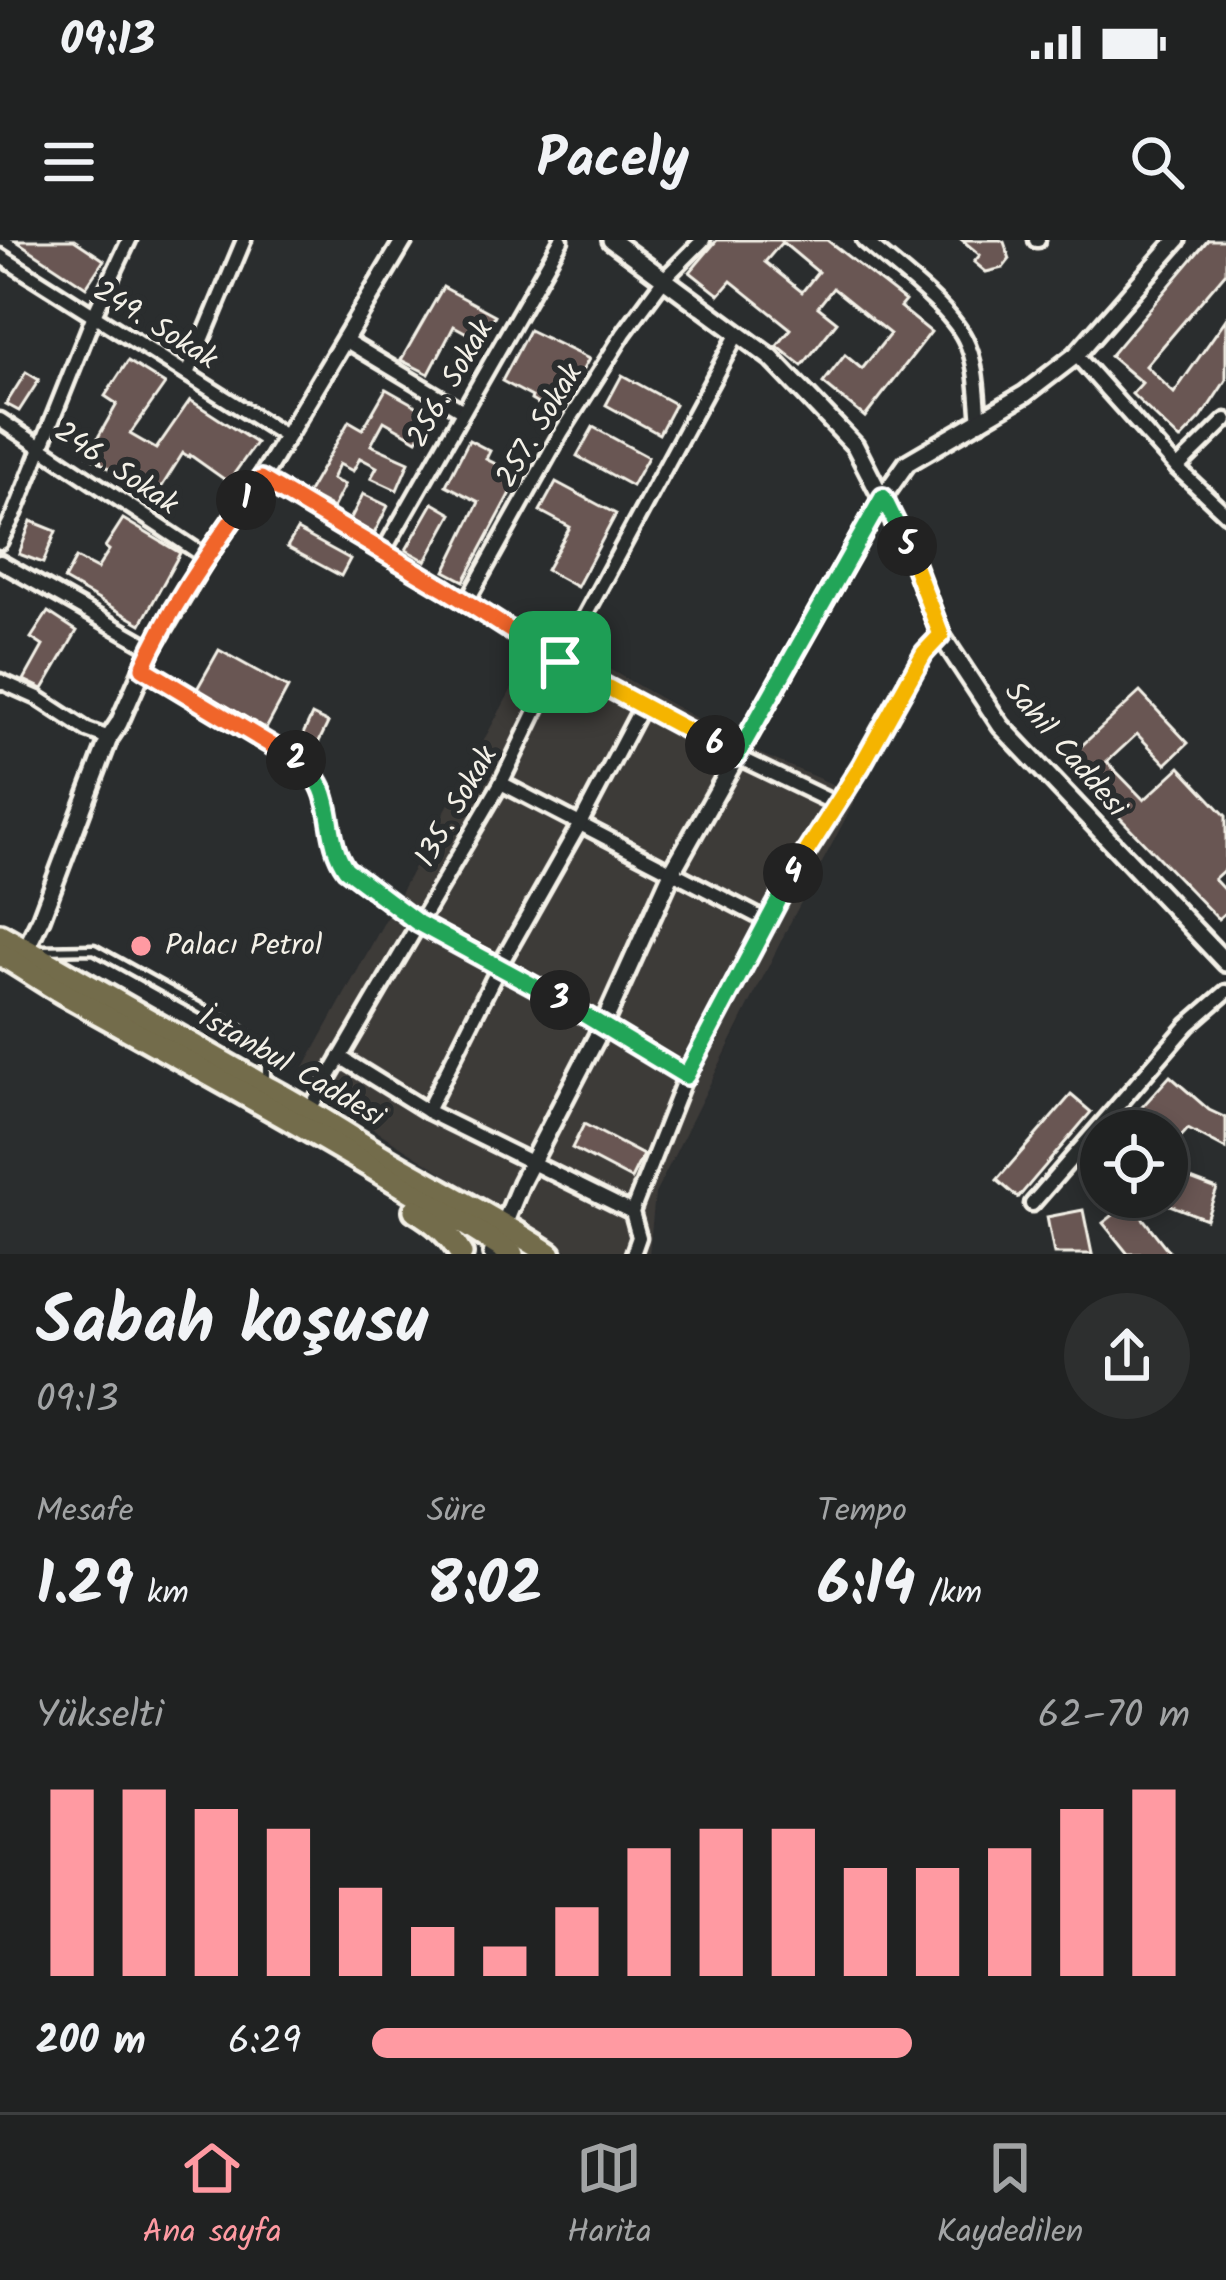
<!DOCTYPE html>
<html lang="tr">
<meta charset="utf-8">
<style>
body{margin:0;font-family:Kalam,sans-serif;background:#2d2f2f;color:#f1f3f6;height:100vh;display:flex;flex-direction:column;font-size:45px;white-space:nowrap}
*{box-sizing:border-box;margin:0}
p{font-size:39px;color:#a2a4a5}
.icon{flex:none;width:66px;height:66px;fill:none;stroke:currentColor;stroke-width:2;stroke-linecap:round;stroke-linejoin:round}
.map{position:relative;height:1014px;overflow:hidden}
.side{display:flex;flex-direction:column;background:#202222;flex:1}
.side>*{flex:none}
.controls{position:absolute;left:1080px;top:870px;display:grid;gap:24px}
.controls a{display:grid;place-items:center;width:108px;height:108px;border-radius:50%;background:#202222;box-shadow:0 6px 18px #0003,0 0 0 3px #3d3f40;font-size:60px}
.pin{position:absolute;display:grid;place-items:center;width:102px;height:102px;color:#fff;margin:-51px;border-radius:24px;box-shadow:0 6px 18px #0006}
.km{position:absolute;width:60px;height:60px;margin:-30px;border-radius:50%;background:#222;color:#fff;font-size:33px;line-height:60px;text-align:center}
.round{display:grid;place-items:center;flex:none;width:126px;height:126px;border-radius:63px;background:#2d2f2f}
.overview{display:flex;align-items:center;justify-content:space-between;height:204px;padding:0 36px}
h1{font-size:66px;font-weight:600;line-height:90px}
.figures{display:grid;grid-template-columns:repeat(3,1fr);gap:18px;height:204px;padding:12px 36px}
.figures div{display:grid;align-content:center}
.figures b{font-size:60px;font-weight:600}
.figures small{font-size:33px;font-weight:400}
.figures p{font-size:33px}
.chart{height:336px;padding:24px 36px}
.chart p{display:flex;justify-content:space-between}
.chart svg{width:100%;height:216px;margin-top:12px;stroke:#ff9aa2;stroke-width:6}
ul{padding:0 36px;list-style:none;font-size:39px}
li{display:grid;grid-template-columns:192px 144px 1fr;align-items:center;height:90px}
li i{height:30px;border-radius:15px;background:#ff9aa2}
.status{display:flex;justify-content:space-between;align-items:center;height:84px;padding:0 60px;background:#202222;direction:ltr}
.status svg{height:33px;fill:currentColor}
header{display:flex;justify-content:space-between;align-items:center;height:156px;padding:0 36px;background:#202222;font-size:54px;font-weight:600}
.tabs{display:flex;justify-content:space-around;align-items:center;height:168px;border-top:3px solid #3d3f40;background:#202222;font-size:33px;color:#a2a4a5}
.tabs a{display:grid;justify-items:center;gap:6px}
.tabs .selected{color:#ff9aa2}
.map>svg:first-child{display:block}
.built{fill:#3d3a39}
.building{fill:#695752;stroke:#f4f1e8;stroke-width:3;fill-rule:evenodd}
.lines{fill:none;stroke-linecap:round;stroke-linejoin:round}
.service-casing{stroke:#f4f1e8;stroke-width:15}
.minor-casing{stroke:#f4f1e8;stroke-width:21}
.tertiary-casing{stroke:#f4f1e8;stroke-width:24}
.trunk-casing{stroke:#f4f1e8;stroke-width:30}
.service{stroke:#2a2d2e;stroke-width:6}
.minor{stroke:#2a2d2e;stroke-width:12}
.tertiary{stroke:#2a2d2e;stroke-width:15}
.trunk{stroke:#736c4b;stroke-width:21}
.split-1-casing{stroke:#fff;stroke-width:24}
.split-2-casing{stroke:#fff;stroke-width:24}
.split-3-casing{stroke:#fff;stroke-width:24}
.split-4-casing{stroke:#fff;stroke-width:24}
.split-5-casing{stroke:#fff;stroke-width:24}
.split-6-casing{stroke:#fff;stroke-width:24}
.split-7-casing{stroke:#fff;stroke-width:24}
.split-1{stroke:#f0652b;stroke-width:15}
.split-2{stroke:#f0652b;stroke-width:15}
.split-3{stroke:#22a559;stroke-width:15}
.split-4{stroke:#22a559;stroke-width:15}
.split-5{stroke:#f5b400;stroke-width:15}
.split-6{stroke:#22a559;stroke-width:15}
.split-7{stroke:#f5b400;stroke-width:15}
.poi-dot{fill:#ff9aa2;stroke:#2a2d2e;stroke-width:4.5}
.labels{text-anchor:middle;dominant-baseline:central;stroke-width:12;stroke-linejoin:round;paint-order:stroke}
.street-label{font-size:30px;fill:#f4f1e8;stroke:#2a2d2e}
.poi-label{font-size:30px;fill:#f4f1e8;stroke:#2a2d2e;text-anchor:start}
</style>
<div class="status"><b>09:13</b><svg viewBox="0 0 49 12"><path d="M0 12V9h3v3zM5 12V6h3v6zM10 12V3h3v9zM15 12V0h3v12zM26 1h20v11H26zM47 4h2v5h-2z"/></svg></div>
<header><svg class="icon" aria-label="menu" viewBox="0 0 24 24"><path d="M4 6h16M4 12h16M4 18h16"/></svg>Pacely<svg class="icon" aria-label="search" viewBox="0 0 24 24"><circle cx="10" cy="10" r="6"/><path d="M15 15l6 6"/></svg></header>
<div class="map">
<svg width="1226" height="1014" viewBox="0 0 1226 1014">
<rect width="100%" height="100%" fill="#2a2d2e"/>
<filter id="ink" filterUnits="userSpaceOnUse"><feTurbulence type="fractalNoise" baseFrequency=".00833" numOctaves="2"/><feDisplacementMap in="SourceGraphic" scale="24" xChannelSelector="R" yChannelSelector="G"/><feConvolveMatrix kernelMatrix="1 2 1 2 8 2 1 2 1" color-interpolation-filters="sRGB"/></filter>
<g filter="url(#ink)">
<!-- built -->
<path class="built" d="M543,392L756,512L858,555L790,683L655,954L649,1014H572L297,841Z"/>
<!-- building -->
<g class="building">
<path d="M15,0H74L104,20L86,47Z"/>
<path d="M717,0H827L905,61L900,67L931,92L865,177L823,143L845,115L862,129L890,94L833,48L818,67L837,82L802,126L777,106L791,89L731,41L719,55L690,32ZM782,2L818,32L802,52L765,22Z"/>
<path d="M962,0H1000L1004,2L1010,19L1003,28L986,32L974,22L980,15Z"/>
<path d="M1208,0H1226V32L1146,126L1174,153L1226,79V140L1201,178L1180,200L1132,154L1142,143L1110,116Z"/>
<path d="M443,47L495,75L481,101L454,86L429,134L401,120Z"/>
<path d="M529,90L589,119L557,175L531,160L532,157L502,141Z"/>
<path d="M128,121L165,144L130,194L156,209L190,160L256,203L228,242L190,215L189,217L183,213L154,259L142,252L143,250L88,215L117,164L105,156Z"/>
<path d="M26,132L39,140L19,171L6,164Z"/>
<path d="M622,135L675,164L659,194L606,165Z"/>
<path d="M386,149L432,175L417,200L384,181L371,205L409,222L397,250L371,238L377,227L360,218L353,231L339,224L332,239L345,245L333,268L307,254L349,181L363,189Z"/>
<path d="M593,187L648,217L632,246L577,216Z"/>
<path d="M469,200L490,211L486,219L520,236L464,341L445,331L479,262L446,245Z"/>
<path d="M556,242L616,274L577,347L546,330L570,287L540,271Z"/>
<path d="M363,254L388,266L374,294L350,280Z"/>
<path d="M433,263L452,274L426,321L406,310Z"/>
<path d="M123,279L180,313L141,384L64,340L76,318L97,329L109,310L105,307Z"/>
<path d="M31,281L56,291L43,323L19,314Z"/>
<path d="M297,290L350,319L341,336L287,307Z"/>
<path d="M48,372L77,391L43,449L24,440L43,406L31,398Z"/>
<path d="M219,410L288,448L266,489L197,449Z"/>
<path d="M1140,452L1188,503L1166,524L1137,494L1107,522L1144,560L1180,527L1226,576V628L1214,639L1226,652V672L1218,679L1065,521Z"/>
<path d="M312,475L328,483L311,518L296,509Z"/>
<path d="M1170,836L1209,870L1226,878V909L1188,889L1178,900L1141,868Z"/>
<path d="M1071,855L1091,872L1018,958L997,940Z"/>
<path d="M584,884L643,915L631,939L572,908Z"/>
<path d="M1167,930L1217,949L1206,979L1167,964Z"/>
<path d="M1130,962L1171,1014H1128L1103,983Z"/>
<path d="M1083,970L1092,1014H1054L1047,977Z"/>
</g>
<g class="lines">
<!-- service casing -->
<g class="service-casing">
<path id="service" d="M39,710L94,709L240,790L266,814V837"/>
</g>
<!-- minor casing -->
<g class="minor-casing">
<g id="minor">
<path d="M864,0C893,26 948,65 965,99C978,125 977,155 980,183"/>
<path d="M1036,0H1038"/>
<path d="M0,16L285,196"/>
<path d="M345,100L463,171"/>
<path d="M1076,115L1177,228L1226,274"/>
<path d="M188,134L244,0"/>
<path d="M0,180L206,317"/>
<path d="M1177,228L1226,180"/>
<path d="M261,239L444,348L560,422L736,516L836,564"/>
<path d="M0,302L15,273L94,75L129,0"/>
<path d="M383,312L561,0"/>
<path d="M0,322L152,408"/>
<path d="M466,363L561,193L624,93L664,39L703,0"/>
<path d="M143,428L306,527C336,556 324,598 346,629L418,683L500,725L686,835"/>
<path d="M0,441L38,458L87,490L109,498"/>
<path d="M501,543L767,681"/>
<path d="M340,817L427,871L632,972"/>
<path d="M310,869L501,543L560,422L738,93"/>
<path d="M427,871L500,725L581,582L642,466"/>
<path d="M1032,964L1188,785L1226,752"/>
<path d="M633,1014L639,997L632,972L686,835L796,627L861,526L924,413L941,395"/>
</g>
</g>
<!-- tertiary casing -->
<g class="tertiary-casing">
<g id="tertiary">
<path d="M611,0L771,118L855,206L911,315L941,395L1001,486L1226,723"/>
<path d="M22,717L41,678L109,498L119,483L152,408L206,317L261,239L404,0"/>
<path d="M492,1014L521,943L603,785L673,630L883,257L907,223L1025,154L1076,115L1177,0"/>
</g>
</g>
<!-- trunk casing -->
<g class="trunk-casing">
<g id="trunk">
<path d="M0,695L266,847C311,870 351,899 395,924C447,954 500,981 550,1014"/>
<path d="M0,714C21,726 42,741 63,753C214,837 366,919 512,1014"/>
<path d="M415,970C435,982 449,994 461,1014"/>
</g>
</g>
<!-- service -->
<use href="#service" class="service"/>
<!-- minor -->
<use href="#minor" class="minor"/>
<!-- tertiary -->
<use href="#tertiary" class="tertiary"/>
<!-- trunk -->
<use href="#trunk" class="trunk"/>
</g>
</g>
<g class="lines" filter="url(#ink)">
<!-- split-1 casing -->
<g class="split-1-casing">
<path id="split-1" d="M246,260L261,239L444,348L560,422"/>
</g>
<!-- split-2 casing -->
<g class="split-2-casing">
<path id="split-2" d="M246,260C209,313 169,368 143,428L296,520"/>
</g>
<!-- split-3 casing -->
<g class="split-3-casing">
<path id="split-3" d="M296,520C342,548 320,593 346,629L418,683L560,760"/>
</g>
<!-- split-4 casing -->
<g class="split-4-casing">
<path id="split-4" d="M560,760L686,836L793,633"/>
</g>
<!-- split-5 casing -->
<g class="split-5-casing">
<path id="split-5" d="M793,633L861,526L924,413L941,395L907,306"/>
</g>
<!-- split-6 casing -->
<g class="split-6-casing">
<path id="split-6" d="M715,505L736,517L883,257L907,306"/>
</g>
<!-- split-7 casing -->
<g class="split-7-casing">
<path id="split-7" d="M560,422L715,505"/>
</g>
<!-- split-1 -->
<use href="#split-1" class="split-1"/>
<!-- split-2 -->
<use href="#split-2" class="split-2"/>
<!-- split-3 -->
<use href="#split-3" class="split-3"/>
<!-- split-4 -->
<use href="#split-4" class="split-4"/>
<!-- split-5 -->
<use href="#split-5" class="split-5"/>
<!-- split-6 -->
<use href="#split-6" class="split-6"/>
<!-- split-7 -->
<use href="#split-7" class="split-7"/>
</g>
<!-- markers -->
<circle class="poi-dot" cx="141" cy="706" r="12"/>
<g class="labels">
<!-- street labels -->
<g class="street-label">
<text transform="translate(155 86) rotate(32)">249. Sokak</text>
<text transform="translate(451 144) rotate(-60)">256. Sokak</text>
<text transform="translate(540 186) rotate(-59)">257. Sokak</text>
<text transform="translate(116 229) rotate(34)">246. Sokak</text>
<text transform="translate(1065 510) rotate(49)">Sahil Caddesi</text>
<text transform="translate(457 567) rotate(-60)">135. Sokak</text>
<text transform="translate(291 828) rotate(30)">İstanbul Caddesi</text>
</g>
<!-- poi labels -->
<g class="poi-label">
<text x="165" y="706">Palacı Petrol</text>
</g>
</g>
</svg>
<div class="controls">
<a><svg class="icon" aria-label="locate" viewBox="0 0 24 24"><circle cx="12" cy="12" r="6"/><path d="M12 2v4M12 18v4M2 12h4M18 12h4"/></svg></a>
</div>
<div class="pin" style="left:560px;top:422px;background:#1e9e55"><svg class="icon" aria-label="arrive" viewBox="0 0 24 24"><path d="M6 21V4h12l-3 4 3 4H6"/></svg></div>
<b class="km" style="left:246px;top:260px">1</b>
<b class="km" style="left:296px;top:520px">2</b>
<b class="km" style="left:560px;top:760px">3</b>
<b class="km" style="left:793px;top:633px">4</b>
<b class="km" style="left:907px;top:306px">5</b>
<b class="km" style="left:715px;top:505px">6</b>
</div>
<section class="side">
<div class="overview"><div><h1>Sabah koşusu</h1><p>09:13</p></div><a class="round"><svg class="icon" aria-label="share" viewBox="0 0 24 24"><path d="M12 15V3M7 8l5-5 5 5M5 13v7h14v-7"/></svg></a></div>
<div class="figures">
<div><p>Mesafe</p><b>1.29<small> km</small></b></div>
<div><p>Süre</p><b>8:02</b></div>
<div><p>Tempo</p><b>6:14<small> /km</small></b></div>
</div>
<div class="chart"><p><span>Yükselti</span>62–70 m</p>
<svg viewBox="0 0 160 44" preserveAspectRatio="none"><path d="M5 44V6M15 44V6M25 44V10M35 44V14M45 44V26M55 44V34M65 44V38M75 44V30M85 44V18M95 44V14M105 44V14M115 44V22M125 44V22M135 44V18M145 44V10M155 44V6"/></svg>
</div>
<ul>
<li><b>200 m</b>6:29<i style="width:66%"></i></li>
</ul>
</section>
<nav class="tabs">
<a class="selected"><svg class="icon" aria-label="home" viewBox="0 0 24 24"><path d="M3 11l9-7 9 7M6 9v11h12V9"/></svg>Ana sayfa</a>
<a><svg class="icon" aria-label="map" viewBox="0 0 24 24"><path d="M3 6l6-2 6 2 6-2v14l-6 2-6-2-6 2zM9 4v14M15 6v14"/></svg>Harita</a>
<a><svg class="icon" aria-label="saved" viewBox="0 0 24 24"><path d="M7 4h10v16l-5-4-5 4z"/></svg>Kaydedilen</a>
</nav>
